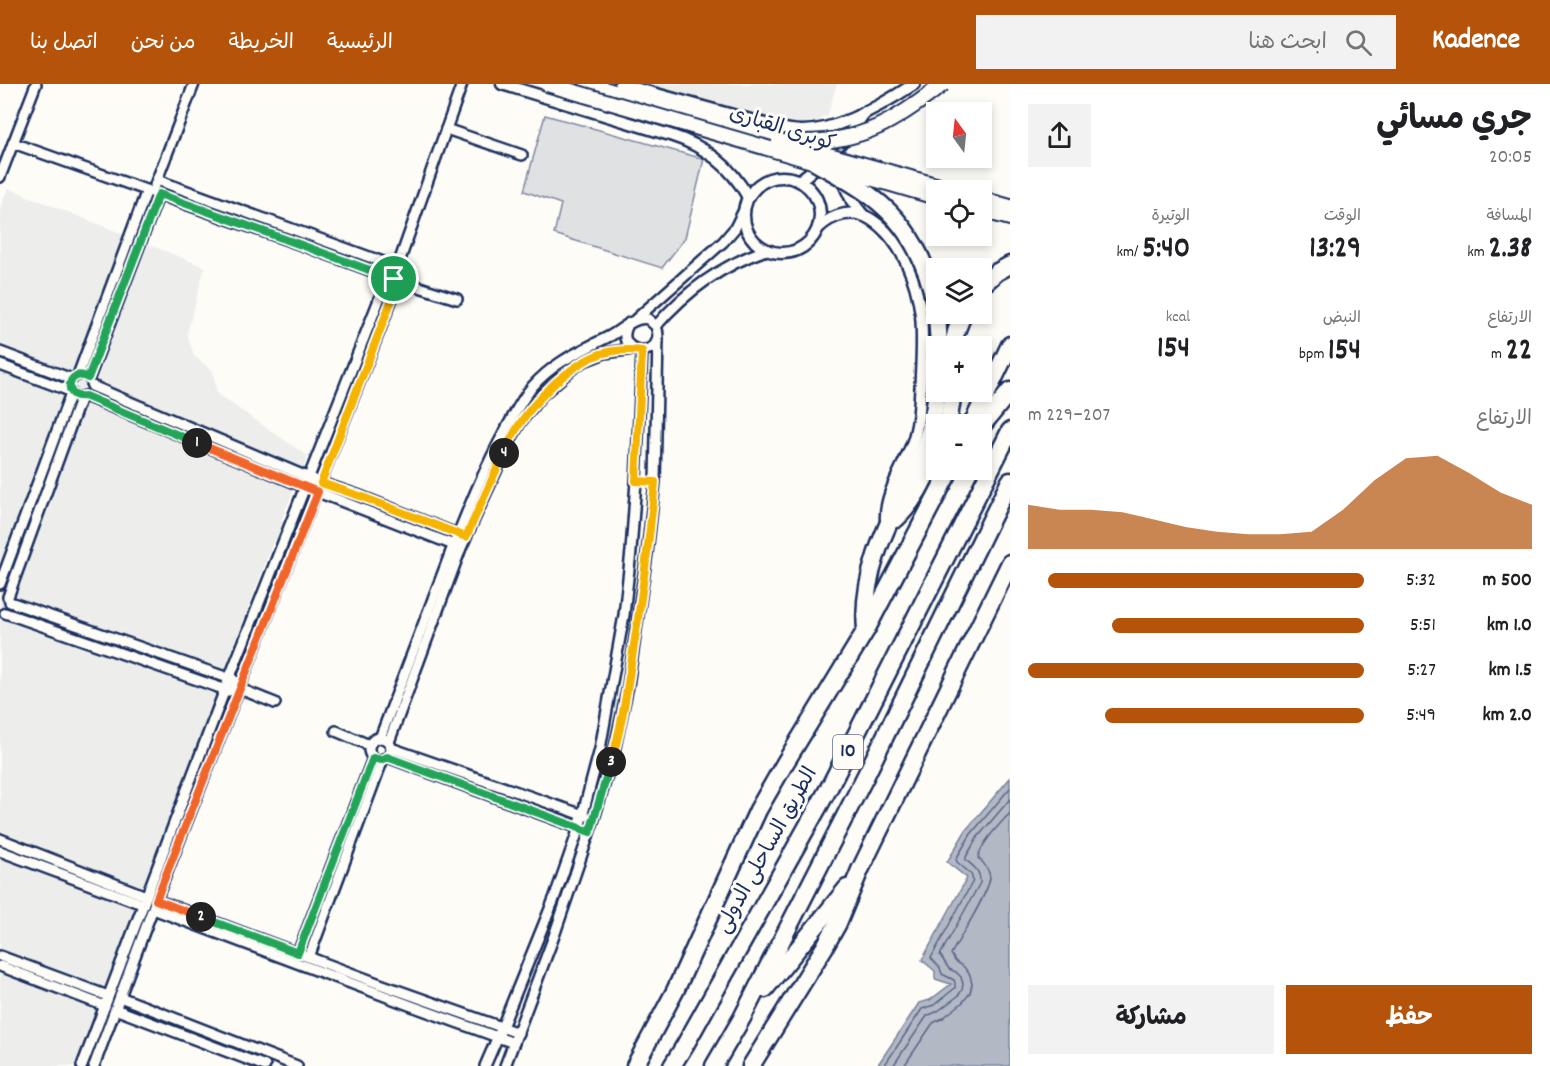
<!DOCTYPE html>
<html lang="ar">
<meta charset="utf-8">
<style>
body{margin:0;font-family:Dekko,"Playpen Sans Arabic",sans-serif;background:#f2f2f2;color:#202124;direction:rtl;height:100vh;display:flex;flex-direction:column;font-size:22px;white-space:nowrap}
*{box-sizing:border-box;margin:0}
p{font-size:20px;color:#757577}
.icon{flex:none;width:33px;height:33px;fill:none;stroke:currentColor;stroke-width:2;stroke-linecap:round;stroke-linejoin:round}
.map{position:relative;flex:1;overflow:hidden;direction:ltr}
.panel{display:flex;flex-direction:column;background:#fff;width:540px}
.panel>*{flex:none}
.needle{width:39px;rotate:345deg}
.fabs{position:absolute;left:926px;top:18px;display:grid;gap:12px}
.fabs a{display:grid;place-items:center;width:66px;height:66px;border-radius:0px;background:#fff;box-shadow:0 3px 9px #0003;font-size:30px}
.pin{position:absolute;display:grid;place-items:center;width:51px;height:51px;color:#fff;margin:-26px;border:3px solid #fff;border-radius:50%;box-shadow:0 2px 6px #0007}
.km{position:absolute;width:30px;height:30px;margin:-15px;border-radius:50%;background:#222;color:#fff;font-size:16px;line-height:30px;text-align:center}
.round{display:grid;place-items:center;flex:none;width:63px;height:63px;border-radius:0px;background:#f2f2f2}
.overview{display:flex;align-items:center;justify-content:space-between;height:102px;padding:0 18px}
h1{font-size:33px;font-weight:700;line-height:45px}
.metrics{display:grid;grid-template-columns:repeat(3,1fr);gap:9px;height:102px;padding:6px 18px}
.metrics div{display:grid;align-content:center}
.metrics b{font-size:30px;font-weight:700}
.metrics small{font-size:16px;font-weight:400}
.metrics p{font-size:16px}
.chart{height:168px;padding:12px 18px}
.chart p{display:flex;justify-content:space-between}
.chart svg{width:100%;height:108px;margin-top:6px;fill:#b45309;opacity:.7}
.primary-button{display:flex;gap:12px;margin-top:auto;padding:12px 18px}
.primary-button a{flex:1;height:69px;border-radius:0px;background:#b45309;color:#fff;font-size:24px;font-weight:700;line-height:69px;text-align:center}
.primary-button a+a{background:#f2f2f2;color:#202124}
ul{padding:0 18px;list-style:none;font-size:20px}
li{display:grid;grid-template-columns:96px 72px 1fr;align-items:center;height:45px}
li i{height:15px;border-radius:8px;background:#b45309}
header{display:flex;align-items:center;gap:36px;box-sizing:border-box;height:84px;padding:0 30px;background:#b45309;color:#fff}
header strong{font-size:28px}
nav{display:flex;gap:33px;margin-inline-start:auto;font-size:21px}
.search{width:420px;height:54px;background:#f2f2f2;display:flex;align-items:center;gap:15px;box-sizing:border-box;padding:0 21px;border-radius:0px;color:#757577;font-size:22px}
main{display:flex;flex:1;min-height:0}
.map>svg:first-child{display:block}
.built{fill:#edeeec}
.green{fill:#e0e1e3;stroke:#7e88a0;stroke-width:1.5}
.water{fill:#b3b8c5;stroke:#76819c;stroke-width:1.5}
.lines{fill:none;stroke-linecap:round;stroke-linejoin:round}
.shore{stroke:#586687;stroke-width:1.5}
.minor-casing{stroke:#1b2f5e;stroke-width:14}
.tertiary-casing{stroke:#1b2f5e;stroke-width:15}
.primary-casing{stroke:#1b2f5e;stroke-width:18}
.motorway-casing{stroke:#1b2f5e;stroke-width:21}
.minor{stroke:#fdfcf7;stroke-width:9}
.tertiary{stroke:#fdfcf7;stroke-width:10}
.primary{stroke:#fdfcf7;stroke-width:14}
.motorway{stroke:#fdfcf7;stroke-width:16}
.primary-bridge-casing{stroke:#1b2f5e;stroke-width:18;stroke-linecap:butt}
.motorway-bridge-casing{stroke:#1b2f5e;stroke-width:21;stroke-linecap:butt}
.primary-bridge{stroke:#fdfcf7;stroke-width:14}
.motorway-bridge{stroke:#fdfcf7;stroke-width:16}
.split-1-casing{stroke:#fff;stroke-width:12}
.split-2-casing{stroke:#fff;stroke-width:12}
.split-3-casing{stroke:#fff;stroke-width:12}
.split-4-casing{stroke:#fff;stroke-width:12}
.split-5-casing{stroke:#fff;stroke-width:12}
.split-1{stroke:#22a559;stroke-width:8}
.split-2{stroke:#f0652b;stroke-width:8}
.split-3{stroke:#22a559;stroke-width:8}
.split-4{stroke:#f5b400;stroke-width:8}
.split-5{stroke:#f5b400;stroke-width:8}
.labels{text-anchor:middle;dominant-baseline:central;stroke-width:6;stroke-linejoin:round;paint-order:stroke}
.shield{fill:#fdfcf7;stroke:#5f6c8c;stroke-width:1.5}
.shield-label{font-size:20px;font-weight:bold;fill:#1b2f5e}
.street-label{font-size:21px;fill:#1b2f5e;stroke:#fdfcf7}
</style>
<header>
<strong>Kadence</strong>
<div class="search"><svg class="icon" aria-label="search" viewBox="0 0 24 24"><circle cx="10" cy="10" r="6"/><path d="M15 15l6 6"/></svg>ابحث هنا</div>
<nav><a>الرئيسية</a><a>الخريطة</a><a>من نحن</a><a>اتصل بنا</a></nav>
</header>
<main>
<section class="panel">
<div class="overview"><div><h1>جري مسائي</h1><p>20:05</p></div><a class="round"><svg class="icon" aria-label="share" viewBox="0 0 24 24"><path d="M12 15V3M7 8l5-5 5 5M5 13v7h14v-7"/></svg></a></div>
<div class="metrics">
<div><p>المسافة</p><b>2.38<small> km</small></b></div>
<div><p>الوقت</p><b>13:29</b></div>
<div><p>الوتيرة</p><b>5:40<small> /km</small></b></div>
</div>
<div class="metrics">
<div><p>الارتفاع</p><b>22<small> m</small></b></div>
<div><p>النبض</p><b>154<small> bpm</small></b></div>
<div><p>kcal</p><b>154</b></div>
</div>
<div class="chart"><p><span>الارتفاع</span>207–229 m</p>
<svg viewBox="0 0 160 44" preserveAspectRatio="none"><path d="M0 44V26L10 28L20 28L30 29L40 32L50 35L60 37L70 38L80 38L90 37L100 28L110 16L120 7L130 6L140 13L150 21L160 26V44z"/></svg>
</div>
<ul>
<li><b>500 m</b>5:32<i style="width:94%"></i></li>
<li><b>1.0 km</b>5:51<i style="width:75%"></i></li>
<li><b>1.5 km</b>5:27<i style="width:100%"></i></li>
<li><b>2.0 km</b>5:49<i style="width:77%"></i></li>
</ul>
<div class="primary-button"><a>حفظ</a><a>مشاركة</a></div>
</section>
<div class="map">
<svg width="1010" height="982" viewBox="0 0 1010 982">
<rect width="100%" height="100%" fill="#fdfcf7"/>
<filter id="ink" filterUnits="userSpaceOnUse"><feTurbulence type="fractalNoise" baseFrequency=".0167" numOctaves="2"/><feDisplacementMap in="SourceGraphic" scale="12" xChannelSelector="R" yChannelSelector="G"/><feConvolveMatrix kernelMatrix="1 2 1 2 8 2 1 2 1" color-interpolation-filters="sRGB"/></filter>
<g filter="url(#ink)">
<!-- built -->
<g class="built">
<path d="M644,0H837L827,33L822,32L820,37L797,40H782Z"/>
<path d="M8,104L205,183L187,250L194,272L213,287L217,310L308,372L303,385L281,436L285,439L278,457L274,456L104,908L75,982H0V124Z"/>
</g>
<!-- green -->
<path class="green" d="M545,31L704,75L685,154L662,184L554,150L561,120L524,107Z"/>
<!-- water -->
<path class="water" d="M1010,694V982H877L919,919L930,916L951,900L935,895V887L922,876L967,794L947,778L966,746Z"/>
<g class="lines">
<!-- shore -->
<g class="shore">
<path d="M884,982L922,925L934,921L955,904V899L954,896L942,890L940,884L931,874L973,797L971,790L957,778L956,775L971,750L1010,704"/>
<path d="M893,982L927,932L938,927L958,912L962,906L963,900L961,893L956,888L949,885L940,871L980,799C981,787 974,783 966,776V773L977,754L1010,715"/>
<path d="M904,982L933,939L943,934L962,919L970,909L972,900L970,891L964,883L955,877L951,870C959,855 990,807 990,793C989,785 984,779 978,774C981,759 1000,740 1010,729"/>
</g>
<!-- minor casing -->
<g class="minor-casing">
<g id="minor">
<path d="M446,45L522,71"/>
<path d="M13,59L304,162L388,193L457,215"/>
<path d="M0,93L36,0"/>
<path d="M157,96L397,183"/>
<path d="M155,101L194,0"/>
<path d="M396,187L462,0"/>
<path d="M636,235L723,158L735,144L743,128"/>
<path d="M656,242C686,207 722,181 766,166"/>
<path d="M0,268L72,295"/>
<path d="M0,281L70,307"/>
<path d="M78,291L147,106"/>
<path d="M89,294L159,110"/>
<path d="M92,302L321,399L360,412L462,452"/>
<path d="M85,312L305,403L459,463"/>
<path d="M0,500L71,309"/>
<path d="M8,513L81,313"/>
<path d="M10,518L234,596"/>
<path d="M5,529L229,607"/>
<path d="M235,603L275,619"/>
<path d="M336,647L369,661"/>
<circle cx="380" cy="665" r="11"/>
<path d="M380,654C404,592 427,531 450,470C467,428 484,385 506,345C514,331 521,316 532,303C554,278 579,268 608,253C621,247 633,232 648,235L656,242C669,278 609,271 629,239"/>
<path d="M389,658L461,464L509,359L520,339L541,312L572,285L582,278L605,269L634,265"/>
<path d="M391,664L586,732"/>
<path d="M387,673L584,746"/>
<path d="M0,755L146,812"/>
<path d="M0,767L142,820"/>
<path d="M156,816L380,900L518,949"/>
<path d="M153,825L409,921L514,959"/>
<path d="M298,869L373,674"/>
<path d="M0,872L108,912"/>
<path d="M309,873L383,675"/>
<path d="M0,882L105,922"/>
<path d="M120,913L297,982"/>
<path d="M115,925L265,982"/>
<path d="M82,982L227,600L388,193"/>
<path d="M94,982L156,816L399,197"/>
<path d="M485,982L502,943L554,815L579,744L600,665L624,531L631,467L636,397L642,267"/>
<path d="M505,982L554,852L594,735L614,668L628,602L647,470L655,398L658,254"/>
</g>
</g>
<!-- tertiary casing -->
<g class="tertiary-casing">
<g id="tertiary">
<path d="M502,0L670,51C705,62 730,81 748,113"/>
<path d="M620,0L769,41C780,44 790,47 802,47C839,47 884,20 914,0"/>
<path d="M840,91L852,117L863,131"/>
<circle cx="782" cy="131" r="38"/>
<path d="M799,97C825,77 847,55 865,28"/>
<path d="M818,144C833,130 854,124 872,136C902,156 917,197 921,231C923,251 922,271 921,291C920,312 920,333 914,354C906,380 884,409 886,436"/>
</g>
</g>
<!-- primary casing -->
<g class="primary-casing">
<g id="primary">
<path d="M587,0L779,57"/>
<path d="M981,115L1010,123"/>
<path d="M981,126L1010,134"/>
</g>
</g>
<!-- motorway casing -->
<g class="motorway-casing">
<g id="motorway">
<path d="M981,202L997,188L1010,181"/>
<path d="M937,230L939,262"/>
<path d="M953,262L956,248L963,230"/>
<path d="M948,340L953,308"/>
<path d="M972,340L1010,261"/>
<path d="M981,343L1010,307"/>
<path d="M896,435C916,416 925,394 936,370"/>
<path d="M866,545C861,494 885,445 907,400C913,386 922,372 926,358C932,342 935,324 937,308"/>
<path d="M765,905L847,804"/>
<path d="M635,982L675,907L758,726L785,679L866,546L950,386"/>
<path d="M672,982L685,961L830,702L1010,347"/>
<path d="M714,982L742,934L865,693L1010,397"/>
<path d="M751,982L824,864L838,839L860,786L1010,479"/>
</g>
</g>
<!-- minor -->
<use href="#minor" class="minor"/>
<!-- tertiary -->
<use href="#tertiary" class="tertiary"/>
<!-- primary -->
<use href="#primary" class="primary"/>
<!-- motorway -->
<use href="#motorway" class="motorway"/>
<!-- primary-bridge casing -->
<g class="primary-bridge-casing">
<g id="primary-bridge">
<path d="M547,0L936,113"/>
<path d="M779,57L953,106"/>
<path d="M802,58C863,58 896,37 943,0"/>
</g>
</g>
<!-- motorway-bridge casing -->
<g class="motorway-bridge-casing">
<path id="motorway-bridge" d="M815,78C834,89 854,99 872,113C908,140 928,179 936,224"/>
</g>
<!-- primary-bridge -->
<use href="#primary-bridge" class="primary-bridge"/>
<!-- motorway-bridge -->
<use href="#motorway-bridge" class="motorway-bridge"/>
</g>
</g>
<g class="lines" filter="url(#ink)">
<!-- split-1 casing -->
<g class="split-1-casing">
<path id="split-1" d="M197,359L85,312C61,316 68,282 88,294L159,110L304,162L394,195"/>
</g>
<!-- split-2 casing -->
<g class="split-2-casing">
<path id="split-2" d="M197,359L318,408L156,816L201,833"/>
</g>
<!-- split-3 casing -->
<g class="split-3-casing">
<path id="split-3" d="M201,833L298,869L373,674L381,676L387,673L590,748L611,678"/>
</g>
<!-- split-4 casing -->
<g class="split-4-casing">
<path id="split-4" d="M504,369C517,340 532,321 555,299C583,275 604,262 642,267L636,397L655,398C649,459 641,519 631,580C626,612 621,646 611,678"/>
</g>
<!-- split-5 casing -->
<g class="split-5-casing">
<path id="split-5" d="M394,195L399,197L321,399L360,412L466,453L504,369"/>
</g>
<!-- split-1 -->
<use href="#split-1" class="split-1"/>
<!-- split-2 -->
<use href="#split-2" class="split-2"/>
<!-- split-3 -->
<use href="#split-3" class="split-3"/>
<!-- split-4 -->
<use href="#split-4" class="split-4"/>
<!-- split-5 -->
<use href="#split-5" class="split-5"/>
</g>
<g class="labels">
<!-- shield labels -->
<rect class="shield" x="833" y="651" width="30" height="34" rx="4.5"/>
<g class="shield-label">
<text x="848" y="668">10</text>
</g>
<!-- street labels -->
<g class="street-label">
<text transform="translate(782 46) rotate(17)">كوبرى القبارى</text>
<text transform="translate(768 767) rotate(-61)">الطريق الساحلى الدولى</text>
</g>
</g>
</svg>
<div class="fabs">
<a><svg class="needle" viewBox="-14 -14 28 28"><path d="M0-13l5 13h-10z" fill="#e53935"/><path d="M0 13l5-13h-10z" fill="#757577"/></svg></a>
<a><svg class="icon" aria-label="locate" viewBox="0 0 24 24"><circle cx="12" cy="12" r="6"/><path d="M12 2v4M12 18v4M2 12h4M18 12h4"/></svg></a>
<a><svg class="icon" aria-label="layers" viewBox="0 0 24 24"><path d="M12 4l9 5-9 5-9-5zM3 14l9 5 9-5"/></svg></a>
<a>+</a>
<a>−</a>
</div>
<div class="pin" style="left:394px;top:195px;background:#1e9e55"><svg class="icon" aria-label="arrive" viewBox="0 0 24 24"><path d="M6 21V4h12l-3 4 3 4H6"/></svg></div>
<b class="km" style="left:197px;top:359px">1</b>
<b class="km" style="left:201px;top:833px">2</b>
<b class="km" style="left:611px;top:678px">3</b>
<b class="km" style="left:504px;top:369px">4</b>
</div>
</main>
